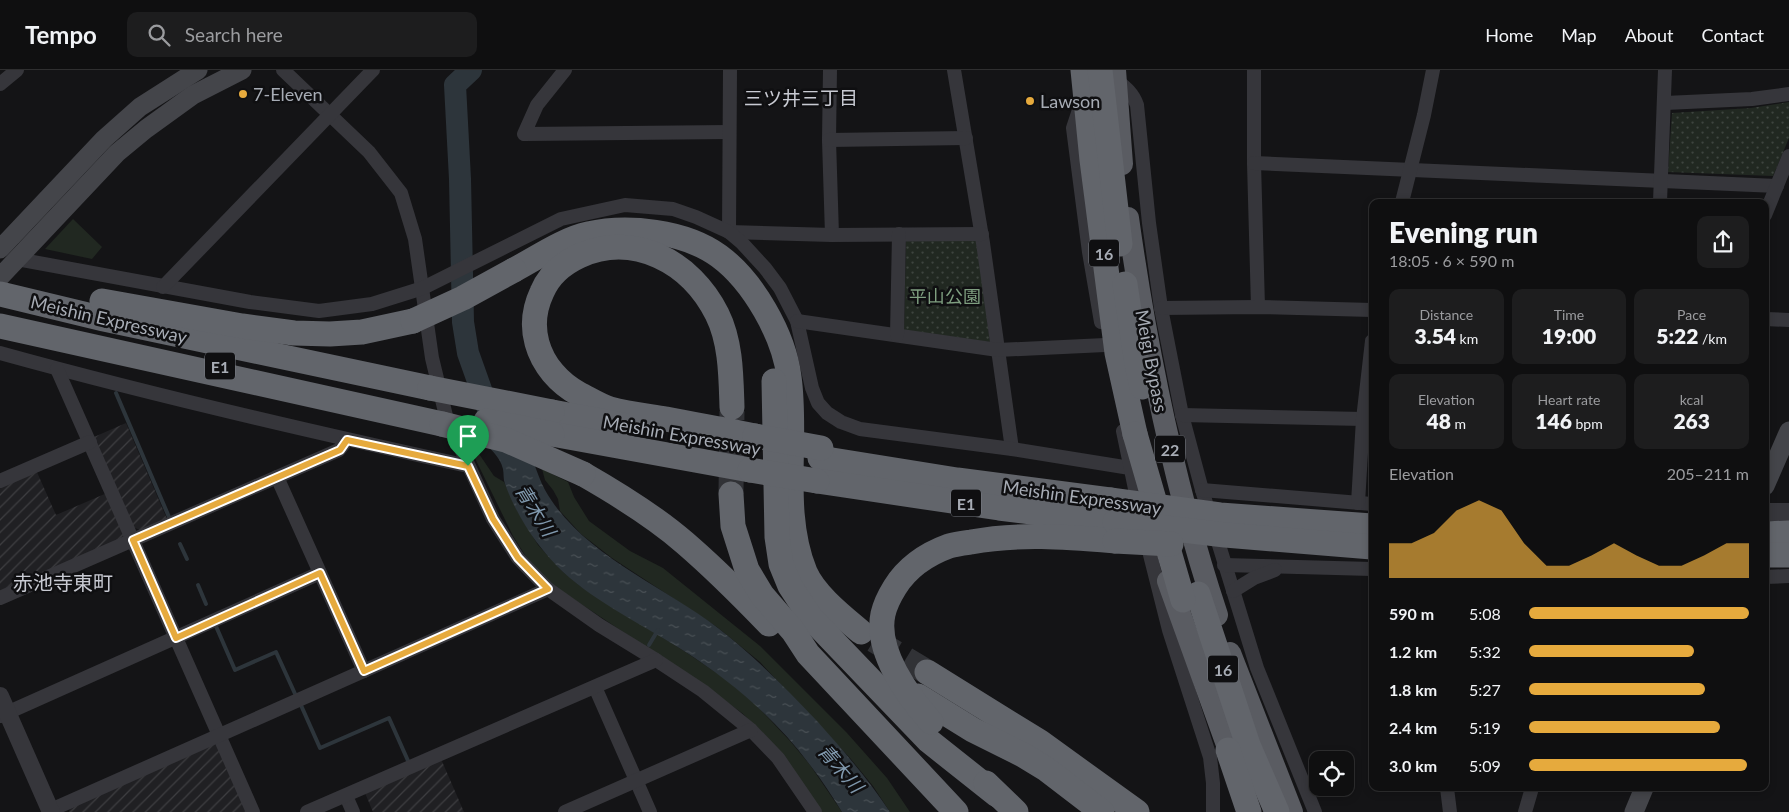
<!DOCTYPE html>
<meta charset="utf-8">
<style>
body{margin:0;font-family:Lato,"Noto Sans JP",sans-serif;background:#1d1d1e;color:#f1f3f6;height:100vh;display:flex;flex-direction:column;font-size:19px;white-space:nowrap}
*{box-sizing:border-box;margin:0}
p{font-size:16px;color:#9b9c9f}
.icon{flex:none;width:28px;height:28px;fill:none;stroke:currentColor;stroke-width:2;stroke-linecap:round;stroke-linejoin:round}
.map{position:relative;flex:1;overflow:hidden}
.sheet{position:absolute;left:1369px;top:129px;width:400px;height:592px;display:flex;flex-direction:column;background:#0f0f10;border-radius:10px;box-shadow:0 2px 8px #0003,0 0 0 1px #2f2f30}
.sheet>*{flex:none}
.buttons{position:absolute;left:1309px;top:681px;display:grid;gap:10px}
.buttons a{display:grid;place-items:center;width:45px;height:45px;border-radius:10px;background:#0f0f10;box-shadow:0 2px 8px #0003,0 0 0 1px #2f2f30;font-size:25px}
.pin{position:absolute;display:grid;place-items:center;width:42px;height:42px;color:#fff;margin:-51px -21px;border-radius:50% 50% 50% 0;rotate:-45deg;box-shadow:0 0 5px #0007}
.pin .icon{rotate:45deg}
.round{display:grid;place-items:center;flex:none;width:52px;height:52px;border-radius:10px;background:#1d1d1e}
.head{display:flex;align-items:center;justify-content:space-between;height:85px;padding:0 20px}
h1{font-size:28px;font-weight:800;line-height:38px}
.stats{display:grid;grid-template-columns:repeat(3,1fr);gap:8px;height:85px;padding:5px 20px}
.stats div{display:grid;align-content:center;border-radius:10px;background:#1d1d1e;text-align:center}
.stats b{font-size:21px;font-weight:800}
.stats small{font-size:14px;font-weight:400}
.stats p{font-size:14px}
.chart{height:140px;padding:10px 20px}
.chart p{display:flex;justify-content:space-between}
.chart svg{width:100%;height:90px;margin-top:5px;fill:#e6aa3d;opacity:.7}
ul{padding:0 20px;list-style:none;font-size:16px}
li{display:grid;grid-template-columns:80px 60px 1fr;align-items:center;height:38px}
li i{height:12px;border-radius:6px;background:#e6aa3d}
header{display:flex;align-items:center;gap:30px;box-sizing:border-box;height:70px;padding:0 25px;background:#0f0f10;border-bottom:1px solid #2f2f30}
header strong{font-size:24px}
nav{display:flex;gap:28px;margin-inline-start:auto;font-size:18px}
.search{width:350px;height:45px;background:#1d1d1e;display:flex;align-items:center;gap:12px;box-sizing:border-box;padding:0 18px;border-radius:10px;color:#9b9c9f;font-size:19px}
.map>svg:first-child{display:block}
.industrial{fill:url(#industrial-furrows)}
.green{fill:#212821}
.park{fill:url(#park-dots)}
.water{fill:url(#water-ripples)}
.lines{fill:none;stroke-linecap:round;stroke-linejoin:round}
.stream{stroke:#2d353b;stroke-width:4}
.river{stroke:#2d353b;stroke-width:22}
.motorway-tunnel{stroke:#313236;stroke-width:25;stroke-dasharray:25 12;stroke-linecap:butt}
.minor{stroke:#36363b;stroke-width:14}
.tertiary{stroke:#36363b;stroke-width:18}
.secondary{stroke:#44454a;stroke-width:19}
.trunk{stroke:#5a5c62;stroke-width:22}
.motorway{stroke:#62656b;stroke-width:25}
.motorway-bridge{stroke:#62656b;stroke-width:25}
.route-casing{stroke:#fff;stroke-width:10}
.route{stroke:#e6aa3d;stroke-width:6}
.poi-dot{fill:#e6aa3d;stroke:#0f0f11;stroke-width:2}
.labels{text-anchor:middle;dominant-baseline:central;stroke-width:5;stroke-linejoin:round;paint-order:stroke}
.shield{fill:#0f0f11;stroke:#797d84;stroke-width:1}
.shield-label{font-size:16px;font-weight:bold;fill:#a7acb5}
.poi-label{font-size:18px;fill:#a7acb5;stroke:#0f0f11;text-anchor:start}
.park-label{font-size:18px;fill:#7f9f80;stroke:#0f0f11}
.street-label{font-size:18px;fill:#a7acb5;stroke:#0f0f11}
.neighbourhood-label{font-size:19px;fill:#c8cad2;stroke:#0f0f11}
.water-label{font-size:19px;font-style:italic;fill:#8099ae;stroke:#0f0f11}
.quarter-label{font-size:20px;fill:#c8cad2;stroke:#0f0f11}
</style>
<header>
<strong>Tempo</strong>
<div class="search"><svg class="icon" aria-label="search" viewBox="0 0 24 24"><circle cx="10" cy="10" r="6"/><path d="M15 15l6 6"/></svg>Search here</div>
<nav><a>Home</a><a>Map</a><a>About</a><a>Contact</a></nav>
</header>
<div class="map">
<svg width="1789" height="742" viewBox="0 0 1789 742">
<defs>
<pattern id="industrial-furrows" width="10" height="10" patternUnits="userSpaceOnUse" patternTransform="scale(1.25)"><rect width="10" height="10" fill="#202023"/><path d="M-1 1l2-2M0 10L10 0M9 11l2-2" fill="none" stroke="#3e3e41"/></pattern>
<pattern id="park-dots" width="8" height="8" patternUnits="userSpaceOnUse" patternTransform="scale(1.25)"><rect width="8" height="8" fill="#212821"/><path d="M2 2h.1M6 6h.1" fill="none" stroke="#3e443f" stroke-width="1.8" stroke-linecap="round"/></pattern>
<pattern id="water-ripples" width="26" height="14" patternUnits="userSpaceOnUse" patternTransform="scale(1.25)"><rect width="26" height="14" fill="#2d353b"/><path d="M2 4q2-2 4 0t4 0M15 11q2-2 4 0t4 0" fill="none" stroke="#495055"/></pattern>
</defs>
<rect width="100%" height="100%" fill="#141416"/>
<!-- industrial -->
<g class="industrial">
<path d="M126,353L167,449L140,460L133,457L94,367Z"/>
<path d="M36,400L56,445L107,423L126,464L123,470L0,524V416Z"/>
<path d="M212,673L218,676L248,742H69L71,735Z"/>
<path d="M441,689L464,742H373L365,723Z"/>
</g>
<!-- green -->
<g class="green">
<path d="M73,149L102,177L92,189L45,179Z"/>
<path d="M468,374L473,375L494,406L504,412L518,442L538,475L563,502L580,516L684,581L727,610L756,635L790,671L810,695L842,742H822L766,666L742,643L703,615L554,516L541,504L525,485L513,466Z"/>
<path d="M542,399L568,412L574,427L589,451L630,481L663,498L760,576L847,663L887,708L910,742H890L873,716L850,688L760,592L717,557L612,488L581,464L560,441L558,429L553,420L545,410Z"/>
</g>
<!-- park -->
<g class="park">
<path d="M1789,32V68L1773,106L1668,102L1672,43L1751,38Z"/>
<path d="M977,169L990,272L904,262L906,171Z"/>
</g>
<!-- water -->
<path class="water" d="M524,364C531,382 536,403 545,420C581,484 662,515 718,558C754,586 786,618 817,651C843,680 868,709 890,742H842C832,726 822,710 810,695C776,649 731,611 684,581C645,556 597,533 563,502C538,478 517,447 505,414C503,409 504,404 503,399C500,386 489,378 481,369Z"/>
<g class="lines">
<!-- stream -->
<g class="stream">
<path d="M116,323L169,447"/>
<path d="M180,474L187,489"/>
<path d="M198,515L206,534"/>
<path d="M215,554L235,600L276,582L296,626"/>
<path d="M649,575L658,560"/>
<path d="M300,633L320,678L389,648L409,693"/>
</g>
<!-- river -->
<path class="river" d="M471,0L455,15L460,109L463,252L468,283L489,342"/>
<!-- motorway-tunnel -->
<g class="motorway-tunnel">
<path d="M731,424L732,341"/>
<path d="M874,570L927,602"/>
</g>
<!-- minor -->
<g class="minor">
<path d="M283,0L369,82L401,123L415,169L432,288L446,346L493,449L518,488L548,519L599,555L656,590L703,621L751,660L778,688L815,742"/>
<path d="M565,0L537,35L524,64L729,62"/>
<path d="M830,0L829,70L832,165"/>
<path d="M954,0L983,173L1012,379"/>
<path d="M1254,0V93L1258,237"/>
<path d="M1115,9C1125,17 1133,23 1137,35L1149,153L1161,238L1182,345L1202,420L1257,598L1315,742"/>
<path d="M0,14L17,0"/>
<path d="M1665,33L1752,29L1789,24"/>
<path d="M1081,34L1073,58L1089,182L1101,252"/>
<path d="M829,70L966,68"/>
<path d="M1254,93L1777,116"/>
<path d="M1402,132L1424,45L1433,0"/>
<path d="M1660,132L1665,0"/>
<path d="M1765,145L1789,86"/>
<path d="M729,162L832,165L982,164"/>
<path d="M729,162L730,0"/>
<path d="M17,189L250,232L319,241L372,234L423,218L561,149L625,135L673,139L696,147L729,162L742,173L765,198L780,218L797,251L812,318L818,333L827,343L841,352L860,359L1012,379L1130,398"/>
<path d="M163,217L373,0"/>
<path d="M1161,238L1258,237L1372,240"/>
<path d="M1765,249L1789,250"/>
<path d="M797,251L998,280L1105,275"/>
<path d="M897,265L899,164"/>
<path d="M0,283C155,326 312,362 468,396"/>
<path d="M57,299L253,742"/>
<path d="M1182,345L1363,349"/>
<path d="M1123,361L1139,438"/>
<path d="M277,407L364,601"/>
<path d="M0,411L90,372"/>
<path d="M1202,420L1372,434"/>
<path d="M1358,433L1363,349L1372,271"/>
<path d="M1146,469L1169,560L1210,687L1213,713V742"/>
<path d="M1224,495L1372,499"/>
<path d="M1765,507L1789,506"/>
<path d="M1233,521L1254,508L1275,500"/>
<path d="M0,528L339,380L347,370"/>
<path d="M595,617L650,742"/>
<path d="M0,646L320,503"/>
<path d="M1447,718L1450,742"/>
<path d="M346,726L353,742"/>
<path d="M51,740L548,519"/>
<path d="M307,742L656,590"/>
<path d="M565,742L751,660"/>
<path d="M1525,742L1532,718"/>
</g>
<!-- tertiary -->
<g class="tertiary">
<path d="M1765,442H1789"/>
<path d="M0,626L51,742"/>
</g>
<!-- secondary -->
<g class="secondary">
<path d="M0,179L104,69L140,37L198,0"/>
<path d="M0,207L117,83L146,59L193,25L242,0"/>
<path d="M1765,416L1789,361"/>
<path d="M1634,742L1644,718"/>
</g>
<!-- trunk -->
<g class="trunk">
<path d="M1115,0L1122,94"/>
<path d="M1128,148C1147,283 1174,416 1217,545"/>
<path d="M1168,511L1235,697"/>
<path d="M1230,583L1292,742"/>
</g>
<!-- motorway -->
<g class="motorway">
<path d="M1083,0L1092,90L1117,283L1135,364"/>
<path d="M1100,0L1120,174"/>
<path d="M514,200C535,189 564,169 588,164C627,155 685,161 719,186C753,211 784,265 789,307C798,371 780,441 805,502C815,525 842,546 861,562"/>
<path d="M1125,214L1137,294L1142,317"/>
<path d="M0,224L104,249L430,318"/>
<path d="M102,231L242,256L294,263L330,264L362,262L413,251"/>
<path d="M0,256L442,354"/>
<path d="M774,311L777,467L781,494L790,516L811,548L929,671L997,725"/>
<path d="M732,337C731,306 731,272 717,244C691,192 634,161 579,186C562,194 549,205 542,222C534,239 532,255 537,273C543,295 559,313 579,324C589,329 600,336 610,339C628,344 648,346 666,349C696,355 726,360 755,366"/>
<path d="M552,342L623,355"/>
<path d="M552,364L750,400"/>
<path d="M820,388L957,410L1110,430"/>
<path d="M583,404C618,424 654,446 685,473C714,498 742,526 769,554"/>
<path d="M817,411L999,438L1115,452"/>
<path d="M731,424L733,456L747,500L762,525L793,561L808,584L956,742"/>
<path d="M1765,464L1789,463"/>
<path d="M1765,485H1789"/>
<path d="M1198,524L1248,675L1277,742"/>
<path d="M927,602L1040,672L1137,742"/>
<path d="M918,626L973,660L1023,685L1046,699L1102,742"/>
<path d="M931,652C908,626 875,581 883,544C885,535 890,525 895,517C907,498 927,484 949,476C956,474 964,473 971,472C1019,463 1066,467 1115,471"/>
<path d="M1228,680L1249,742"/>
<path d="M986,713L1016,742"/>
</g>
<!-- motorway-bridge -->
<g class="motorway-bridge">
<path d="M413,251L463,228L514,200"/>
<path d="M430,318L552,342"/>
<path d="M486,351L552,364"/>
<path d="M442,354L506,370L583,404"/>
<path d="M1135,364L1183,530"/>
<path d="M755,366L821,378"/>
<path d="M750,400L817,411"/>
<path d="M1110,430L1220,445L1372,456"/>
<path d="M1115,452L1225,465L1372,477"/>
<path d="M1115,471L1171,474"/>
</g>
</g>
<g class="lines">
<!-- route casing -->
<g class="route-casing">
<path id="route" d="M347,370L468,396L493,449L518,488L548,519L364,601L320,503L176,568L133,470L340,380Z"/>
</g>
<!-- route -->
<use href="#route" class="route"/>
</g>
<!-- markers -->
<g class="poi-dot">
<circle cx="243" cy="24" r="5"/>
<circle cx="1030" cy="31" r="5"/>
</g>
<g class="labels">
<!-- shield labels -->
<g class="shield">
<rect x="1089" y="169.5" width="30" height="27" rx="4"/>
<rect x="205" y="282.5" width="30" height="27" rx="4"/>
<rect x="1155" y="365.5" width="30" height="27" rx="4"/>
<rect x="951" y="419.5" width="30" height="27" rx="4"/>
<rect x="1208" y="585.5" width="30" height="27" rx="4"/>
</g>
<g class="shield-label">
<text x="1104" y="183">16</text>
<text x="220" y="296">E1</text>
<text x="1170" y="379">22</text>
<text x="966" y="433">E1</text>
<text x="1223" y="599">16</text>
</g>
<!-- poi labels -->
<g class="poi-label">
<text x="253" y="24">7-Eleven</text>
<text x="1040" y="31">Lawson</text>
</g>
<!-- park labels -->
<g class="park-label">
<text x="945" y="226">平山公園</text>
</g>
<!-- street labels -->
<g class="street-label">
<text transform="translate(109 249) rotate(13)">Meishin Expressway</text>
<text transform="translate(1152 291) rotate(79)">Meigi Bypass</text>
<text transform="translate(682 365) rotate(10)">Meishin Expressway</text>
<text transform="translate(1082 427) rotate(8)">Meishin Expressway</text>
</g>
<!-- neighbourhood labels -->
<g class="neighbourhood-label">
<text x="801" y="27">三ツ井三丁目</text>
</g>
<!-- water labels -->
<g class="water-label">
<text transform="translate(536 440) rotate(58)">青木川</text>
<text transform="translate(841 698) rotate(49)">青木川</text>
</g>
<!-- quarter labels -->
<g class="quarter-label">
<text x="63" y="512">赤池寺東町</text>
</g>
</g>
</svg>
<div class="buttons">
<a><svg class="icon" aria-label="locate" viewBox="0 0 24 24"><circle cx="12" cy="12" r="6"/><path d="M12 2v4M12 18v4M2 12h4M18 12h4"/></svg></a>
</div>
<div class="pin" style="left:468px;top:396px;background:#1e9e55"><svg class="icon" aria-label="arrive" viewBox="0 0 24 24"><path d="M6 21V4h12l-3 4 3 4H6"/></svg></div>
<section class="sheet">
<div class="head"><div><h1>Evening run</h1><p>18:05 · 6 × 590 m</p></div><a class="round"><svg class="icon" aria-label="share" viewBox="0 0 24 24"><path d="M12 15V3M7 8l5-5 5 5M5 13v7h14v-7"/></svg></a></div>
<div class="stats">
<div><p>Distance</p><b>3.54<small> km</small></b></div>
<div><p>Time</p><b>19:00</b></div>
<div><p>Pace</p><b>5:22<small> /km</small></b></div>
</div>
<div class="stats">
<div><p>Elevation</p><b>48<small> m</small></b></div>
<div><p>Heart rate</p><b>146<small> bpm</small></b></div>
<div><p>kcal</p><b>263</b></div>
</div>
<div class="chart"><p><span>Elevation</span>205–211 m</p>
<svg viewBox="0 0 160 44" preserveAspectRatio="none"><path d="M0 44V27L10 27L20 22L30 11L40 6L50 11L60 27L70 38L80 38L90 33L100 27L110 33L120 38L130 38L140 33L150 27L160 27V44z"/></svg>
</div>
<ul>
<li><b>590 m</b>5:08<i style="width:100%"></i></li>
<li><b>1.2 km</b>5:32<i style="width:75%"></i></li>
<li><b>1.8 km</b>5:27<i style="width:80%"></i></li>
<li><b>2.4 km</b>5:19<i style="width:87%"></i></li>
<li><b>3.0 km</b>5:09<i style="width:99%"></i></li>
</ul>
</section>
</div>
